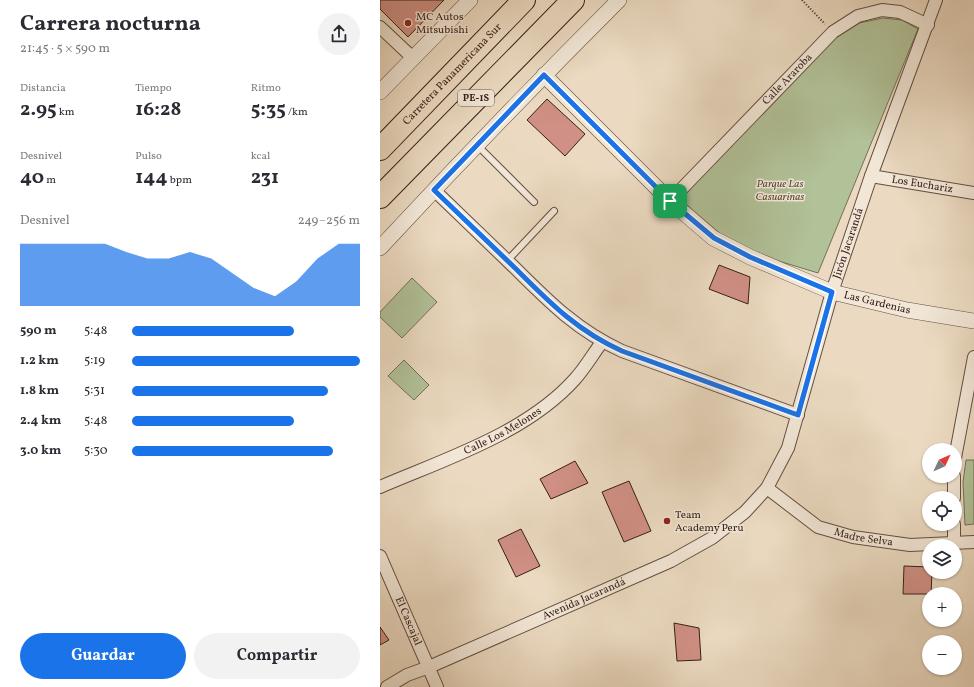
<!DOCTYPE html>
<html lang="es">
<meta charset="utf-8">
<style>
body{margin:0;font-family:Vollkorn,serif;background:#f2f2f3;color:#2b2b33;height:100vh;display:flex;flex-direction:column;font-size:15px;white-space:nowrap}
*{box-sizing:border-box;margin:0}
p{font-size:13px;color:#7c7c81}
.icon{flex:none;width:22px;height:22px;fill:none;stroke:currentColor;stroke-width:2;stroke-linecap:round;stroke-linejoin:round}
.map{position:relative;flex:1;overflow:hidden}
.sheet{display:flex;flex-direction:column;background:#fff;width:380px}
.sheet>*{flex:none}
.needle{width:26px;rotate:46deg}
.buttons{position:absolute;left:542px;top:443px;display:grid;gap:8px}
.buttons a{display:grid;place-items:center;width:40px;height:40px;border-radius:50%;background:#fff;box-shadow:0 1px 3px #0004;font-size:20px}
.pin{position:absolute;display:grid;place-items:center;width:34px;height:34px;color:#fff;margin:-17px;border-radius:8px;box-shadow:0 2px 6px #0006}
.round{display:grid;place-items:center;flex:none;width:42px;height:42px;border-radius:21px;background:#f2f2f3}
.overview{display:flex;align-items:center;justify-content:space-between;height:68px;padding:0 20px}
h1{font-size:22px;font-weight:700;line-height:30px}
.figures{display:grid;grid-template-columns:repeat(3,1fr);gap:6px;height:68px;padding:4px 20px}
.figures div{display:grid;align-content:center}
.figures b{font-size:20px;font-weight:700}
.figures small{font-size:11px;font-weight:400}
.figures p{font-size:11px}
.chart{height:112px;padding:8px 20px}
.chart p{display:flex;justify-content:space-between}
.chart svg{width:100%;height:72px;margin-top:4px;fill:#1a73e8;opacity:.7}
.action{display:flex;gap:8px;margin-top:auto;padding:8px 20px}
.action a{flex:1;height:46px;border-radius:24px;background:#1a73e8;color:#fff;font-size:16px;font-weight:700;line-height:46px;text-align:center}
.action a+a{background:#f2f2f3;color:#2b2b33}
ul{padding:0 20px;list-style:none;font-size:13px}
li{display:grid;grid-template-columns:64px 48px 1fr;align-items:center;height:30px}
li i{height:10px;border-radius:5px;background:#1a73e8}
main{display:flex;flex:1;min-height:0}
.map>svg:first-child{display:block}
.green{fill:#b1c198;stroke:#747058}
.building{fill:#d09085;stroke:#371f17}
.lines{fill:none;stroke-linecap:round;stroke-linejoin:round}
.service-casing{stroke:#644e42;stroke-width:8}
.minor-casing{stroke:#644e42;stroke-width:14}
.tertiary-casing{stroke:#644e42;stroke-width:16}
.motorway-casing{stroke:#371f17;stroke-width:24}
.path{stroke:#371f17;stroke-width:2;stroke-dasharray:1 2;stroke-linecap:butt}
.service{stroke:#f2e7d7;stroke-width:6}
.minor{stroke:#f2e7d7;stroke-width:12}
.tertiary{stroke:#f2e7d7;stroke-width:15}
.motorway{stroke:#ebdac1;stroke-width:22}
.route-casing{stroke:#fff;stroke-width:8}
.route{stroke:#1a73e8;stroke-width:5}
.poi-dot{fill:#8f2418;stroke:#f2e7d7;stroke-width:1.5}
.labels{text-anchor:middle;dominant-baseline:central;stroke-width:3;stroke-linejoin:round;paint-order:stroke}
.shield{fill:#f2e7d7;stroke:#6f5b51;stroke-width:1}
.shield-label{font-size:10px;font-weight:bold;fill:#371f17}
.poi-label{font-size:11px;fill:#371f17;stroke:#f2e7d7;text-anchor:start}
.street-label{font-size:11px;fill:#371f17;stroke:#f2e7d7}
.park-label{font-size:11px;font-style:italic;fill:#564837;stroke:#f2e7d7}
</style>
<main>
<section class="sheet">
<div class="overview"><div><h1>Carrera nocturna</h1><p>21:45 · 5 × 590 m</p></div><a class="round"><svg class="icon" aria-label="share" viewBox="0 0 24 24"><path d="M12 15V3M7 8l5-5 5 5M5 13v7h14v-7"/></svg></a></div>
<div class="figures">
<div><p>Distancia</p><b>2.95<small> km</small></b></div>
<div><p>Tiempo</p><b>16:28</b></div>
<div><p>Ritmo</p><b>5:35<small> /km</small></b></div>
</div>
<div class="figures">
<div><p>Desnivel</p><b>40<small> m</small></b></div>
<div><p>Pulso</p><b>144<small> bpm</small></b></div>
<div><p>kcal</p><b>231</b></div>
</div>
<div class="chart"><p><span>Desnivel</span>249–256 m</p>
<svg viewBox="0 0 160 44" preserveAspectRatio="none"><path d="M0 44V6L10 6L20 6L30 6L40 6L50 11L60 15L70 15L80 11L90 15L100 24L110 33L120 38L130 29L140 15L150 6L160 6V44z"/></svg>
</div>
<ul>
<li><b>590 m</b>5:48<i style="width:71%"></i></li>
<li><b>1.2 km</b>5:19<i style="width:100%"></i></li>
<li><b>1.8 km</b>5:31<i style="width:86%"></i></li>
<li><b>2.4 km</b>5:48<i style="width:71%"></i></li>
<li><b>3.0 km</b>5:30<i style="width:88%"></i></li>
</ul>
<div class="action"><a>Guardar</a><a>Compartir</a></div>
</section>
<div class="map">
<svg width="594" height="687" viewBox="0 0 594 687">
<rect width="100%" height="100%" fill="#ebdac1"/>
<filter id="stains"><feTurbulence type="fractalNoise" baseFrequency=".005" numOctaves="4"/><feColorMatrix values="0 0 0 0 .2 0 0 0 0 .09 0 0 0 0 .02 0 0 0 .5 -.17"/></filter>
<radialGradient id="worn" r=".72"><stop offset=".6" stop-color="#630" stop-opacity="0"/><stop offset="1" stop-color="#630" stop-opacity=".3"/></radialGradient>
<!-- green -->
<g class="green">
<path d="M503,18L522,20L538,29L438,273L379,255L343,236L300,199L454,39L479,23Z"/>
<path d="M32,278L57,302L22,338L0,317V312Z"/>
<path d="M24,360L49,385L34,400L8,376Z"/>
<path d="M586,460H594V524L585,525L583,482Z"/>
</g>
<!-- building -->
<g class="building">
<path d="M0,0H64L28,37L0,9Z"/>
<path d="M167,99L205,134L185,156L147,120Z"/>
<path d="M339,265L370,277L368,304L329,289Z"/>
<path d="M195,461L208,483L171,499L160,479Z"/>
<path d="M249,481L271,531L244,542L222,492Z"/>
<path d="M141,529L160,566L136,577L118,540Z"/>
<path d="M524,566L549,567V572H552L551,594H523Z"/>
<path d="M294,623L319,628L321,660L297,661Z"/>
<path d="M0,627L9,640L0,645Z"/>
</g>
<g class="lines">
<!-- service casing -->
<g class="service-casing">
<g id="service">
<path d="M97,145L154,202"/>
<path d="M127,261L174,211"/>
</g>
</g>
<!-- minor casing -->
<g class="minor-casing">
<g id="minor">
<path d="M0,27L33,58"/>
<path id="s1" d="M491,176L594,193"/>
<path d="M54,190C81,216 108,242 135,268C169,302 198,331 242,351L418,415"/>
<path id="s2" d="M290,201L453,32L478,16L502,10L520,12L548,25"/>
<path d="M575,458L594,357"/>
<path d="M574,476V498"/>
<path id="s3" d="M0,487C65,459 147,433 195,379C205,368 213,354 222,342"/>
<path id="s4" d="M387,488L438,527L473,537L530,545L594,542"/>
<path d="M574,524V543"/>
<path id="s5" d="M0,556L57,687"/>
<path id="s6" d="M7,687L27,675L49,667L291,561L332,538L365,512L387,488L408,448L452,292L491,176L556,0"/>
</g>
</g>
<!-- tertiary casing -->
<g class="tertiary-casing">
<g id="tertiary">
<path id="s7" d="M164,75L290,201L333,238L370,257L452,292L527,310L594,321"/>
<path d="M0,92L90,0"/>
<path d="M0,248C78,164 158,81 239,0"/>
</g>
</g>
<!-- motorway casing -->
<g class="motorway-casing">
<g id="motorway">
<path id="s8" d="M0,149L144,0"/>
<path d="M0,197L193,0"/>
</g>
</g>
<!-- path -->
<path class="path" d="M422,0L445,24"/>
<!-- service -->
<use href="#service" class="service"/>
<!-- minor -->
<use href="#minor" class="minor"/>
<!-- tertiary -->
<use href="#tertiary" class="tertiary"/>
<!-- motorway -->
<use href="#motorway" class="motorway"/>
</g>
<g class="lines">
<!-- route casing -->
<g class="route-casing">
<path id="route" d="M164,75L290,201L334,238L370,257L452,292L418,415L242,351C197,331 169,302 135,268C108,242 81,216 54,190Z"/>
</g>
<!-- route -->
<use href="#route" class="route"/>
</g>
<!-- markers -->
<g class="poi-dot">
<circle cx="28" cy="23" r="4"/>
<circle cx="287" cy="521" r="4"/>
</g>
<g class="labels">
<!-- shield labels -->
<rect class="shield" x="78" y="90" width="36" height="16" rx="3"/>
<g class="shield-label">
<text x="96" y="98">PE-1S</text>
</g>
<!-- poi labels -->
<g class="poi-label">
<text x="36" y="17">MC Autos<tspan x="36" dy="13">Mitsubishi</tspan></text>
<text x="295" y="515">Team<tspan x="295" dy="13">Academy Peru</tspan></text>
</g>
<!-- street labels -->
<g class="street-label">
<text stroke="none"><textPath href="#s8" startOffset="104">Carretera Panamericana Sur</textPath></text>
<text stroke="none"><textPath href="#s2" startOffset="169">Calle Araroba</textPath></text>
<text stroke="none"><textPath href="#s1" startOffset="52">Los Euchariz</textPath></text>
<text stroke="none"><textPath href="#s6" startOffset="691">Jirón Jacarandá</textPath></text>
<text stroke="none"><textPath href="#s7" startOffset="412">Las Gardenias</textPath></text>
<text stroke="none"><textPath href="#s3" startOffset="135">Calle Los Melones</textPath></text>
<text stroke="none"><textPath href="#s4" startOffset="111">Madre Selva</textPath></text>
<text stroke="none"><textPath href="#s6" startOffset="216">Avenida Jacarandá</textPath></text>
<text stroke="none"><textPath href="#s5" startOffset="71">El Cascajal</textPath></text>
</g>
<!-- park labels -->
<g class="park-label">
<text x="400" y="184">Parque Las<tspan x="400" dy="13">Casuarinas</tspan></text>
</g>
</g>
<rect width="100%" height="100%" filter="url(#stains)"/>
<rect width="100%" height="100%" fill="url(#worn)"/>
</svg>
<div class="buttons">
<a><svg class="needle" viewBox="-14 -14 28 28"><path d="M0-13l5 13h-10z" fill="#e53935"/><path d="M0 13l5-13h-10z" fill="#7c7c81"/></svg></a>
<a><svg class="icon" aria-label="locate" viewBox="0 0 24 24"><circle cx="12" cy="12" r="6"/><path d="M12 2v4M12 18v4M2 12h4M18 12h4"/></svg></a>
<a><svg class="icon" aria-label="layers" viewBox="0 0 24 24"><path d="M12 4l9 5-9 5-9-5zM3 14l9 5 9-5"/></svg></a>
<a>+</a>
<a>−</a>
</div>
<div class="pin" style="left:290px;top:201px;background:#1e9e55"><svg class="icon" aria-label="arrive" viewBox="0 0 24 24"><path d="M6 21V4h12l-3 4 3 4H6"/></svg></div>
</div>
</main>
